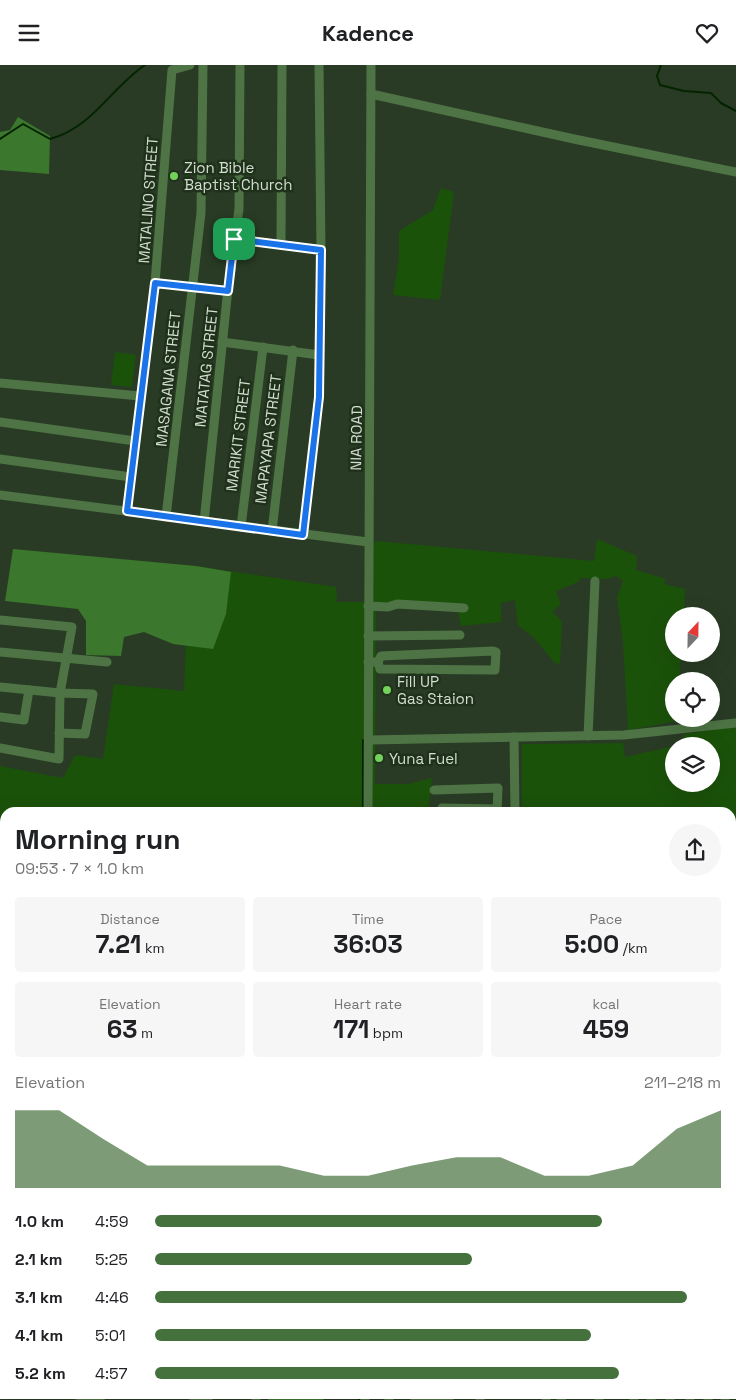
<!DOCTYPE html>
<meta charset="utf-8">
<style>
body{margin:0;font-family:"Space Grotesk",sans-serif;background:#f6f6f6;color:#202124;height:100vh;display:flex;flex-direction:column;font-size:19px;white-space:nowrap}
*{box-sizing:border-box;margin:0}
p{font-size:16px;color:#757577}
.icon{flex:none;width:28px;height:28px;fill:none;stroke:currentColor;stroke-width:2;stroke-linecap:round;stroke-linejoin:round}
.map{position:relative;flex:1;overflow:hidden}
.details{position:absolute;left:0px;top:742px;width:736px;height:592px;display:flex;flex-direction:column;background:#fff;border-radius:15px 15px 0 0;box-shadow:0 5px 20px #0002}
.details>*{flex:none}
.needle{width:32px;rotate:22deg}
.tools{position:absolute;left:665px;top:542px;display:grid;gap:10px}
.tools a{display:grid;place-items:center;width:55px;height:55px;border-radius:50%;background:#fff;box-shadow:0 5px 20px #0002;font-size:25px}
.pin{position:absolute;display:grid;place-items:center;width:42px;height:42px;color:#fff;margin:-21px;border-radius:10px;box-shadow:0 2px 8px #0006}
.round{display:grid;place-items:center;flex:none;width:52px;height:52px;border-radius:26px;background:#f6f6f6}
.summary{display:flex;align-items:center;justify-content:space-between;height:85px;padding:0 15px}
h1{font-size:28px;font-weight:800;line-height:38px}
.metrics{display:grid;grid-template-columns:repeat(3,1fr);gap:8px;height:85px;padding:5px 15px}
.metrics div{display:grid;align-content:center;border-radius:5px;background:#f6f6f6;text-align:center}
.metrics b{font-size:25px;font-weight:800}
.metrics small{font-size:14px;font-weight:400}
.metrics p{font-size:14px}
.chart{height:140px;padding:10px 15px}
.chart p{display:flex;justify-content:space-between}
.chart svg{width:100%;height:90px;margin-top:5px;fill:#45713d;opacity:.7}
ul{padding:0 15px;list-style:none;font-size:16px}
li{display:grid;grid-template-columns:80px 60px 1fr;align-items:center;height:38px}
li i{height:12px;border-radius:6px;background:#45713d}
header{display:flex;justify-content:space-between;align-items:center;height:65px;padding:0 15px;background:#fff;font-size:22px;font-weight:800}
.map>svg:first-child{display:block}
.green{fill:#1b520a}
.forest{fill:#3b772c}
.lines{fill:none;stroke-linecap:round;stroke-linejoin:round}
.stream{stroke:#042400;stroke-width:2}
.minor{stroke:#4e7445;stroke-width:9}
.route-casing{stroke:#fff;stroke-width:10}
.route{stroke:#1a73e8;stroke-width:6}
.poi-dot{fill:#73d25c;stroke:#1f311b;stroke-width:2}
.labels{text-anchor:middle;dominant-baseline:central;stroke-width:5;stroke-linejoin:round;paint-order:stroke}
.poi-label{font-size:15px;fill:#d3ded0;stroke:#1f311b;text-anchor:start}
.street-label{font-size:15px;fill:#d3ded0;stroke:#1f311b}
</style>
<header><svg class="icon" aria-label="menu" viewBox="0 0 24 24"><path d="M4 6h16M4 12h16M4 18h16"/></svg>Kadence<svg class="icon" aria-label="heart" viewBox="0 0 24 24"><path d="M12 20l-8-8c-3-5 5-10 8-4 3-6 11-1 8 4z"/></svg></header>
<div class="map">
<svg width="736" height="1335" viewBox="0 0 736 1335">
<rect width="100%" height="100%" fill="#293b25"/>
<!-- green -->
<g class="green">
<path d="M441,123L454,127L440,235L393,230L399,194V166L433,145Z"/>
<path d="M115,287L136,290L132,322L111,320Z"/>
<path d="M597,474L637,491L636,505L666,514L664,519L685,524L684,551H674V589H681L679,616H674V654H677V656L628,665L623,577L617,532L623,516L616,511L607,514L581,513L578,517L556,526L561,540L552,546L562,557L560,599L555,598L535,574L518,560L515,535L501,538V557L461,561L457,542L376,539L375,719H408L432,713L428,747L5,748V776L0,775V701L63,713L75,690L103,694L114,619L184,626L187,549L196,501L336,522L337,537H372V481L376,476L594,496Z"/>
<path d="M736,661V1006L731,1005V748L522,747V679L623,678L625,692L674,681V719H711V681H674L678,680L685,669Z"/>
<path d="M0,821H5V961L1,960L0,964Z"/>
</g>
<!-- forest -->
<g class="forest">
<path d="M18,52L50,71L49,109L0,105V67L10,65Z"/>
<path d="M13,484L196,501L231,507L226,549L213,584L173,579L144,567L124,572L121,591L86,590V556L78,544L5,536Z"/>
<path d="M268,1330H319L324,1335H268Z"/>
</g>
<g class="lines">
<!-- stream -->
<g class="stream">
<path d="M661,0L657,11L660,20L684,26L711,28L721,38L736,46"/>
<path d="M0,74L23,59L50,74C92,63 111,23 145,0"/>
<path d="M363,748V675"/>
<path d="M359,1335V1330"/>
</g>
<!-- minor -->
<g class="minor">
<path d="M371,29L574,74L736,107"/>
<path d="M234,174L321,185"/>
<path d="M281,179L282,0"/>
<path d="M155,218L228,226"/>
<path d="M222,277L319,290"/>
<path d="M0,318L140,331"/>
<path d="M0,357L135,376"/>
<path d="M0,394L131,412"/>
<path d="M0,430L368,477"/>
<path d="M127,446L155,218L172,5L190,0"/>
<path d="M166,452L201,148L203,0"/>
<path d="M204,457L227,233L239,144L240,0"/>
<path d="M241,462L263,282"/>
<path d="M272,466L293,285"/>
<path d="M303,470L319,332L321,185L319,0"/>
<path d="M368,541L388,542L397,539L464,543"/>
<path d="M0,555L72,562L60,628L59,694L0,683"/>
<path d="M368,571L460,570"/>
<path d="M0,587L107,597"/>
<path d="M368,597H378L381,591L493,586L496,587L495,605L380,604L378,597"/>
<path d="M0,622L60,628L93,629L85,669L59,668"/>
<path d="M0,652L24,655L29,625"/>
<path d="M588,671L595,516"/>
<path d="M514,672L515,748"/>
<path d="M369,675L624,670L736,658"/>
<path d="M434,725L498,723L497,748"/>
<path d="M442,743L497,744"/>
<path d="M368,748L371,0"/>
<path d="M0,792L5,793"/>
<path d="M731,866L736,867"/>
<path d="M731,996L736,997"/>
<path d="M0,1151H5"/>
<path d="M0,1195L5,1196"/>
<path d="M0,1242L5,1224"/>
<path d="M0,1279L5,1281"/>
<path d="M0,1309L5,1311"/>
<path d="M76,1330L94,1335"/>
<path d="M190,1330L208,1335"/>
<path d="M256,1330V1335"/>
<path d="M365,1330V1335"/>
<path d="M388,1330L389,1335"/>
<path d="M100,1335L101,1330"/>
<path d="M415,1335L416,1330L449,1335"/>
<path d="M480,1335L481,1330"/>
<path d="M546,1335L547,1331"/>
<path d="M561,1335L563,1330"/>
<path d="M599,1335V1330"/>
<path d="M634,1335V1330"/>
<path d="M651,1335L652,1330"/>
<path d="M670,1335L671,1330"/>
<path d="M690,1335V1330"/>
<path d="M708,1335L709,1330"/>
<path d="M725,1335L726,1330"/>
</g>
</g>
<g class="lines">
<!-- route casing -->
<g class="route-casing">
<path id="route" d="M234,174L321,185L319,332L303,470L127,446L155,218L228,226Z"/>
</g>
<!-- route -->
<use href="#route" class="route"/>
</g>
<!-- markers -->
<g class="poi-dot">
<circle cx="174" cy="111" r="5"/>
<circle cx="387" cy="625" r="5"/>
<circle cx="379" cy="693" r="5"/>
</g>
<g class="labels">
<!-- poi labels -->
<g class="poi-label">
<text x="184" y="102">Zion Bible<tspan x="184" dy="17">Baptist Church</tspan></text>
<text x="397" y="616">Fill UP<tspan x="397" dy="17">Gas Staion</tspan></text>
<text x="389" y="693">Yuna Fuel</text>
</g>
<!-- street labels -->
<g class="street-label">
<text transform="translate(148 135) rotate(-86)">MATALINO STREET</text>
<text transform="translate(206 302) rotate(-84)">MATATAG STREET</text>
<text transform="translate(168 314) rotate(-84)">MASAGANA STREET</text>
<text transform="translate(238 370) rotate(-83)">MARIKIT STREET</text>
<text transform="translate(356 373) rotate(-89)">NIA ROAD</text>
<text transform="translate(268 374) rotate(-83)">MAPAYAPA STREET</text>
</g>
</g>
</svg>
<div class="tools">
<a><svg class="needle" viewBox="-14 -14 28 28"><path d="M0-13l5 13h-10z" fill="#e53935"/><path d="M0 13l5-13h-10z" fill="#757577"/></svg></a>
<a><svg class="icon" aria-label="locate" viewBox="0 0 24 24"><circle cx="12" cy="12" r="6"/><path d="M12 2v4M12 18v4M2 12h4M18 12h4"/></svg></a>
<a><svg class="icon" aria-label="layers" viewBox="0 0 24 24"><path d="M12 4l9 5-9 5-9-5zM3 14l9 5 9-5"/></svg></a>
</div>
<div class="pin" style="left:234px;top:174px;background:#1e9e55"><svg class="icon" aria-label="arrive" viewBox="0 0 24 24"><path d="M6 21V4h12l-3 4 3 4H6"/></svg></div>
<section class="details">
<div class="summary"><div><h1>Morning run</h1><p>09:53 · 7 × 1.0 km</p></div><a class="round"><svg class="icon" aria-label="share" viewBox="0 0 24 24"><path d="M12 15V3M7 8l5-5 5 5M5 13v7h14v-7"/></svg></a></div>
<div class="metrics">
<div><p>Distance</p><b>7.21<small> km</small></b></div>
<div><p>Time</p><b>36:03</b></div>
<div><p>Pace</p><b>5:00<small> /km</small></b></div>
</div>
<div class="metrics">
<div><p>Elevation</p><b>63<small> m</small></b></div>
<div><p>Heart rate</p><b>171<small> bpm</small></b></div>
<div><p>kcal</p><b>459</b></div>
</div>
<div class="chart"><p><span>Elevation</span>211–218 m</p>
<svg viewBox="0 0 160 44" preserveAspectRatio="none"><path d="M0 44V6L10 6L20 20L30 33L40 33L50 33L60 33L70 38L80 38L90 33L100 29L110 29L120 38L130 38L140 33L150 15L160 6V44z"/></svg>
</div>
<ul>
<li><b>1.0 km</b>4:59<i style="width:79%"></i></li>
<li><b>2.1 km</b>5:25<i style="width:56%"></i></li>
<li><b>3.1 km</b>4:46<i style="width:94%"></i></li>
<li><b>4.1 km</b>5:01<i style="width:77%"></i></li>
<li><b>5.2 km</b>4:57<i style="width:82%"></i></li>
</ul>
</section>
</div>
